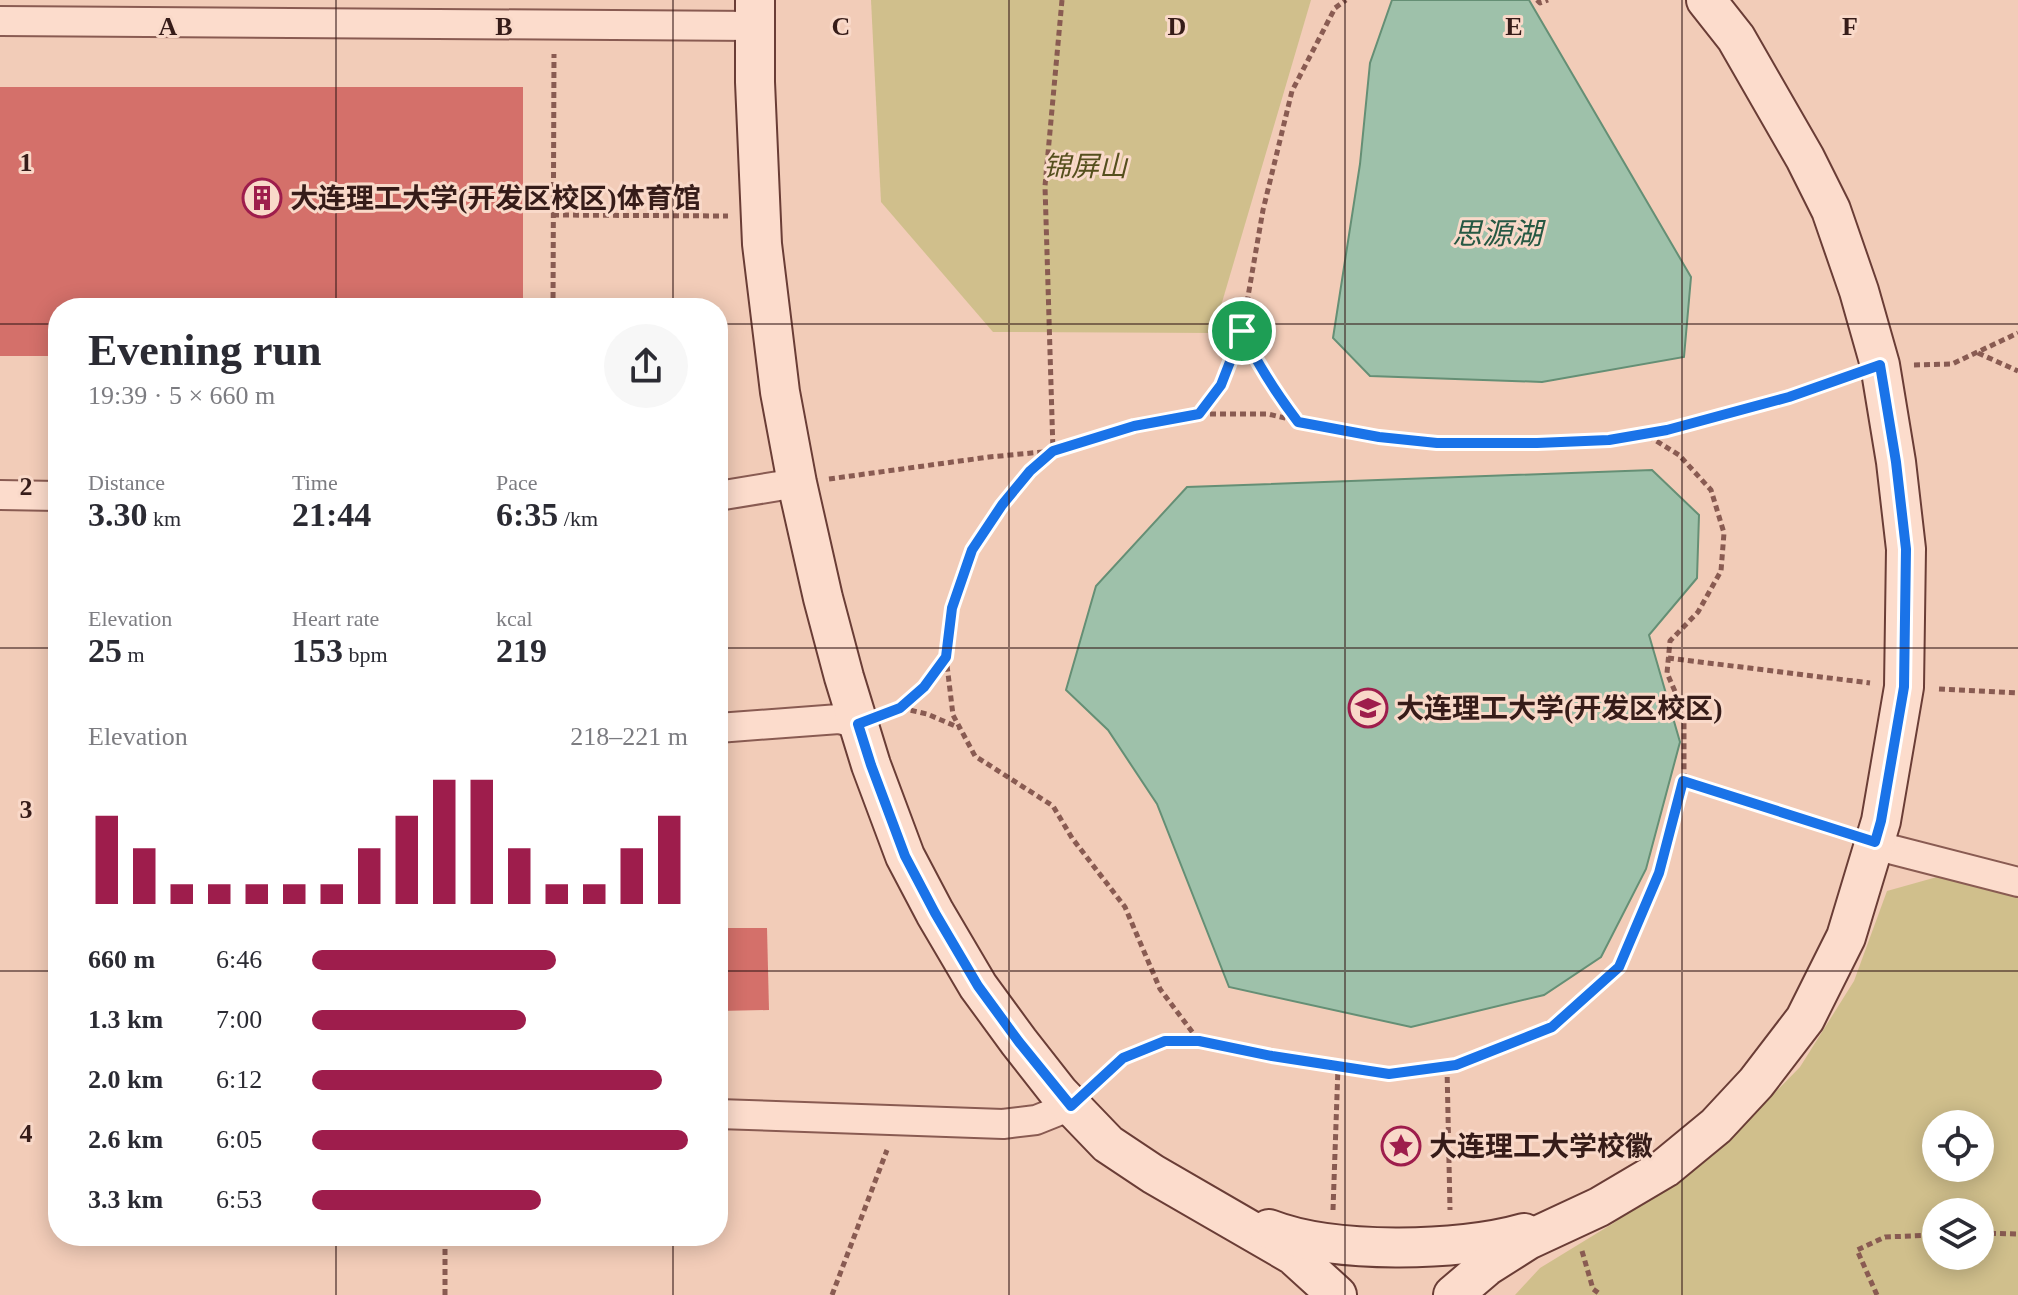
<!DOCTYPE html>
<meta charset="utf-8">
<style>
body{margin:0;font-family:"Times New Roman","Noto Sans SC",serif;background:#f7f7f7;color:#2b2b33;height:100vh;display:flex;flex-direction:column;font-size:30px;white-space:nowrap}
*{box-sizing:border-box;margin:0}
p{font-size:26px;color:#7c7c81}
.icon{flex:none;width:44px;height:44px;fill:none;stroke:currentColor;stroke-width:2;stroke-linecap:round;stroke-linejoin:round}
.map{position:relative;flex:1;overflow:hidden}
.drawer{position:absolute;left:48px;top:298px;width:680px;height:948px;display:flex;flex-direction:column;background:#fff;border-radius:32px;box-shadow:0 4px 20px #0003}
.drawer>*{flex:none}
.controls{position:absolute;left:1922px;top:1110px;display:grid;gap:16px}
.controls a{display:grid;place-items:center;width:72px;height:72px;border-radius:50%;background:#fff;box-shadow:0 4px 20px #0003;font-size:40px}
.pin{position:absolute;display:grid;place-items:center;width:68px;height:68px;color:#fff;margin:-34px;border:4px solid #fff;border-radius:50%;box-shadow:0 2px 8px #0007}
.round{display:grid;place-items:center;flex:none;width:84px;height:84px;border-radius:42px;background:#f7f7f7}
.overview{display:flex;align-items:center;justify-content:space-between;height:136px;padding:0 40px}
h1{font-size:44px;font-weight:700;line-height:60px}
.figures{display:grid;grid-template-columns:repeat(3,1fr);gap:12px;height:136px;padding:8px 40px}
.figures div{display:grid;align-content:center}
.figures b{font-size:34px;font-weight:700}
.figures small{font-size:22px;font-weight:400}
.figures p{font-size:22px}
.chart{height:224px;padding:16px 40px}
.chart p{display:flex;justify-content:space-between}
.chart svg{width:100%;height:144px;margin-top:8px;stroke:#9e1d4c;stroke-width:6}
ul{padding:0 40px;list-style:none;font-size:26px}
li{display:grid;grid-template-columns:128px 96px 1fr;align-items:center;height:60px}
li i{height:20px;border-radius:10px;background:#9e1d4c}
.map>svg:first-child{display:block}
.green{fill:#d0bf8c;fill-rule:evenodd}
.water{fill:#9ec1aa;stroke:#658f75;stroke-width:2}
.building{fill:#d4706a}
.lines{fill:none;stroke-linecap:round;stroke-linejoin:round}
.street-casing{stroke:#895b52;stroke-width:32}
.secondary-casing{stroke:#6a3d36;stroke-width:42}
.path{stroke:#895b52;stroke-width:5;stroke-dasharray:6 4;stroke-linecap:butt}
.street{stroke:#fcdccc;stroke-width:28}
.secondary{stroke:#fcdccc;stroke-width:38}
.route-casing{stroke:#fff;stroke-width:16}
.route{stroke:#1a73e8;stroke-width:10}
.grid{fill:none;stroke:#361c19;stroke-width:2;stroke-opacity:0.55}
.labels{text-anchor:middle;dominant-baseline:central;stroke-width:6;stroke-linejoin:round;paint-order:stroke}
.park-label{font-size:28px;font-style:italic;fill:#554f1d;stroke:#f9d9c9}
.poi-label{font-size:28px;font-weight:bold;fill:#361c19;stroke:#f9d9c9;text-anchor:start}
.water-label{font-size:30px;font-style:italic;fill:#265843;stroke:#f9d9c9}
.grid-label{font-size:26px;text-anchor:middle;font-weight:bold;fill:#361c19;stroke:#f9d9c9;stroke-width:6;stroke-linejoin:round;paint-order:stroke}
</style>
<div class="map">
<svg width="2018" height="1295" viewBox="0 0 2018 1295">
<rect width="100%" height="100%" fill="#f2ccb8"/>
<!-- green -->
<g class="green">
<path d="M871,0H1311L1213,333L993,332L881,202Z"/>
<path d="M1944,875L2018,894V1295H1515L1540,1268L1612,1224L1674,1181L1746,1122L1800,1067L1854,981L1887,891ZM1936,1124H1980V1168H1936ZM1936,1212H1980V1256H1936Z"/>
</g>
<!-- water -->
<g class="water">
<path d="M1392,0H1529L1691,277L1684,357L1542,382L1370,376L1333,338L1360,164L1370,63Z"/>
<path d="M1652,470L1699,515L1697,578L1649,635L1680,742L1646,869L1601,957L1544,995L1411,1027L1229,987L1157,804L1108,730L1066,690L1096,586L1187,487Z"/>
</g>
<!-- building -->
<g class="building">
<path d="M0,87H523V308H58V356H0Z"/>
<path d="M718,928H767L769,1010L718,1011Z"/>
</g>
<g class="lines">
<!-- street casing -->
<g class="street-casing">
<g id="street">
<path d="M0,21L755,26"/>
<path d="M0,495L58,496"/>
<path d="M718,496L797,483"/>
<path d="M718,728L839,719L858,724"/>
<path d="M1874,845L2018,882"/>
<path d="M718,1114L1003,1124L1036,1120L1071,1106"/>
</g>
</g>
<!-- secondary casing -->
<g class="secondary-casing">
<g id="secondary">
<path d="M755,0V82L762,244L780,392L797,483L823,598L844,677L871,765L905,856L935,913L978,986L1019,1042L1059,1093L1108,1144L1153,1174L1293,1255L1337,1295"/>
<path d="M1269,1229C1333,1254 1458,1252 1524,1233"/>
<path d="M1453,1295L1487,1266L1528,1240L1599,1207L1665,1168L1716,1126L1756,1083L1805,1019L1846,937L1881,821L1904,687L1906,549L1896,462L1880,365L1859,291L1831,210L1805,158L1736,38L1706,0"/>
</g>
</g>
<!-- path -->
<g class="path">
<path d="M1062,0L1045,186L1053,451L1030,471L1002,505L972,550L952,608L946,657L953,715L975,756L1053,806L1072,838L1125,907L1160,989L1199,1041L1272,1056L1389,1074L1456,1065L1552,1027L1619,967L1659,873L1684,777V712L1667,673L1670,641L1698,612L1721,571L1724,533L1711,490L1679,455L1645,434"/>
<path d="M1537,0L1540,3L1548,0"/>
<path d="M553,215L728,216"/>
<path d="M553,308L554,54"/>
<path d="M1242,331C1257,364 1275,392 1298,421"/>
<path d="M1978,353L2018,371"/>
<path d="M1914,365L1952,364L2018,333"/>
<path d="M1200,414H1268L1310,424L1379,437L1437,443H1537L1609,440L1667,430L1789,397L1846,377"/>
<path d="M829,479L989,457L1053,451L1134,426L1199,414L1221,385L1242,331L1263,210L1292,91L1335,8L1346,0"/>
<path d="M1668,658L1870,683"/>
<path d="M1939,689L2018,693"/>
<path d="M901,708L927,714L960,728"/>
<path d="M889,712C914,703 930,678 946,657"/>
<path d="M1683,781L1842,831"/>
<path d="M1447,1067L1450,1210"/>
<path d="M1095,1084L1123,1058L1165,1041H1199"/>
<path d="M1333,1210L1338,1067"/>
<path d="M1980,1233L2018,1234"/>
<path d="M1582,1251L1593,1289L1601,1295"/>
<path d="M445,1295V1236"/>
<path d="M832,1295L887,1150"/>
<path d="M1877,1295L1857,1250L1885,1237L1936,1235"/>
</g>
<!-- street -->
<use href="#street" class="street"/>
<!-- secondary -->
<use href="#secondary" class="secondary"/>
</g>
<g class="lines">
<!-- route casing -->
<g class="route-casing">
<path id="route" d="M1242,331C1257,364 1276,393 1298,422L1379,437L1437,443H1537L1609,440L1667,430L1789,397L1880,365L1896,462L1906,549L1904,687L1881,821L1875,842L1683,781L1659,873L1619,967L1552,1027L1456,1065L1389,1074L1272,1056L1199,1041H1165L1123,1058L1071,1106L1019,1042L978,986L935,913L905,856L871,765L858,724L900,708L924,687L946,657L952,608L972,550L1002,505L1030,471L1053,451L1134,426L1199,414L1221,385Z"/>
</g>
<!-- route -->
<use href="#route" class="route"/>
</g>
<!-- grid -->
<path class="grid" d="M336,0V308M673,0V308M1009,0V1295M1345,0V1295M1682,0V1295M0,324H58M718,324H2018M0,648H58M718,648H2018M0,971H58M718,971H2018M336,1236V1295M673,1236V1295"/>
<!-- icons -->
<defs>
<g id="building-ring" transform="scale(2)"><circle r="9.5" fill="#f9d9c9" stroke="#9e1d4c" stroke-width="1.5"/><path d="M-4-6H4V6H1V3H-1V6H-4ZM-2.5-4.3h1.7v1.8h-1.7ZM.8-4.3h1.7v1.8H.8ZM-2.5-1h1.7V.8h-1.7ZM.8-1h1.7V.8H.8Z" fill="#9e1d4c"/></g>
<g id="university-ring" transform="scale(2)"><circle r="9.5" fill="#f9d9c9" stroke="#9e1d4c" stroke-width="1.5"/><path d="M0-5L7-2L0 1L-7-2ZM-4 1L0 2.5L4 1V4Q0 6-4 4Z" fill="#9e1d4c"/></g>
<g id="sight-ring" transform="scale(2)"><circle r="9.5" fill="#f9d9c9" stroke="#9e1d4c" stroke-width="1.5"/><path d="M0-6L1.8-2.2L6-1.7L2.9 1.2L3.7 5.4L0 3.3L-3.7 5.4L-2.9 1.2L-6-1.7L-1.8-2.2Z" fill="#9e1d4c"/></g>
</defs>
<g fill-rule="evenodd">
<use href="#building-ring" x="262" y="198"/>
<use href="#university-ring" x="1368" y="708"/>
<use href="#sight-ring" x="1401" y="1146"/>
</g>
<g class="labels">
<!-- park labels -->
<g class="park-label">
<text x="1085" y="166">锦屏山</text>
</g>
<!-- poi labels -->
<g class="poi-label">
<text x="290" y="198">大连理工大学(开发区校区)体育馆</text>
<text x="1396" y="708">大连理工大学(开发区校区)</text>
<text x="1429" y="1146">大连理工大学校徽</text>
</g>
<!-- water labels -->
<g class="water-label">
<text x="1497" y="233">思源湖</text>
</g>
</g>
<g class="grid-label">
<text x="168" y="35">A</text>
<text x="504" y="35">B</text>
<text x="841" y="35">C</text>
<text x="1177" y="35">D</text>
<text x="1514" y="35">E</text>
<text x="1850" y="35">F</text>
<text x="26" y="171">1</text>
<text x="26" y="495">2</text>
<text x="26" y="818">3</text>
<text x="26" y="1142">4</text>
</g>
</svg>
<div class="controls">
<a><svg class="icon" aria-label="locate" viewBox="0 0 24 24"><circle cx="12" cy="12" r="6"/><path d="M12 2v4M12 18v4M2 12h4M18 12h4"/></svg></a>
<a><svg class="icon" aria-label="layers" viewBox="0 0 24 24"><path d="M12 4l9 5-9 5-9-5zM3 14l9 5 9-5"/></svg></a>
</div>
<div class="pin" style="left:1242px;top:331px;background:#1e9e55"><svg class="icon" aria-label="arrive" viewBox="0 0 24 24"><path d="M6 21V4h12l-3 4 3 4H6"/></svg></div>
<section class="drawer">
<div class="overview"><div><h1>Evening run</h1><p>19:39 · 5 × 660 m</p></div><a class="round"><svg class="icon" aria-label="share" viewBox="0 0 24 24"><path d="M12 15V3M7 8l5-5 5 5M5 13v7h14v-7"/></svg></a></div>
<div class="figures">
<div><p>Distance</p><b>3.30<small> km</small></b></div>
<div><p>Time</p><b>21:44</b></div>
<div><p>Pace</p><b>6:35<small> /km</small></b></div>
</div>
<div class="figures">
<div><p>Elevation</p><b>25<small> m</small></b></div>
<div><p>Heart rate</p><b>153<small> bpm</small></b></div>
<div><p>kcal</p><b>219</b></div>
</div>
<div class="chart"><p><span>Elevation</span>218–221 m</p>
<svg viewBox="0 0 160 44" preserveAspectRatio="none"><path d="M5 44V17M15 44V27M25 44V38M35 44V38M45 44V38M55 44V38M65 44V38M75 44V27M85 44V17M95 44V6M105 44V6M115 44V27M125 44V38M135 44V38M145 44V27M155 44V17"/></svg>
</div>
<ul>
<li><b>660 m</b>6:46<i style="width:65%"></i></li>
<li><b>1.3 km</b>7:00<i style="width:57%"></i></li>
<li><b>2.0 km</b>6:12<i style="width:93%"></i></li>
<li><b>2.6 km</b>6:05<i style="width:100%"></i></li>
<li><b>3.3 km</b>6:53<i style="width:61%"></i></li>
</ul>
</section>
</div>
